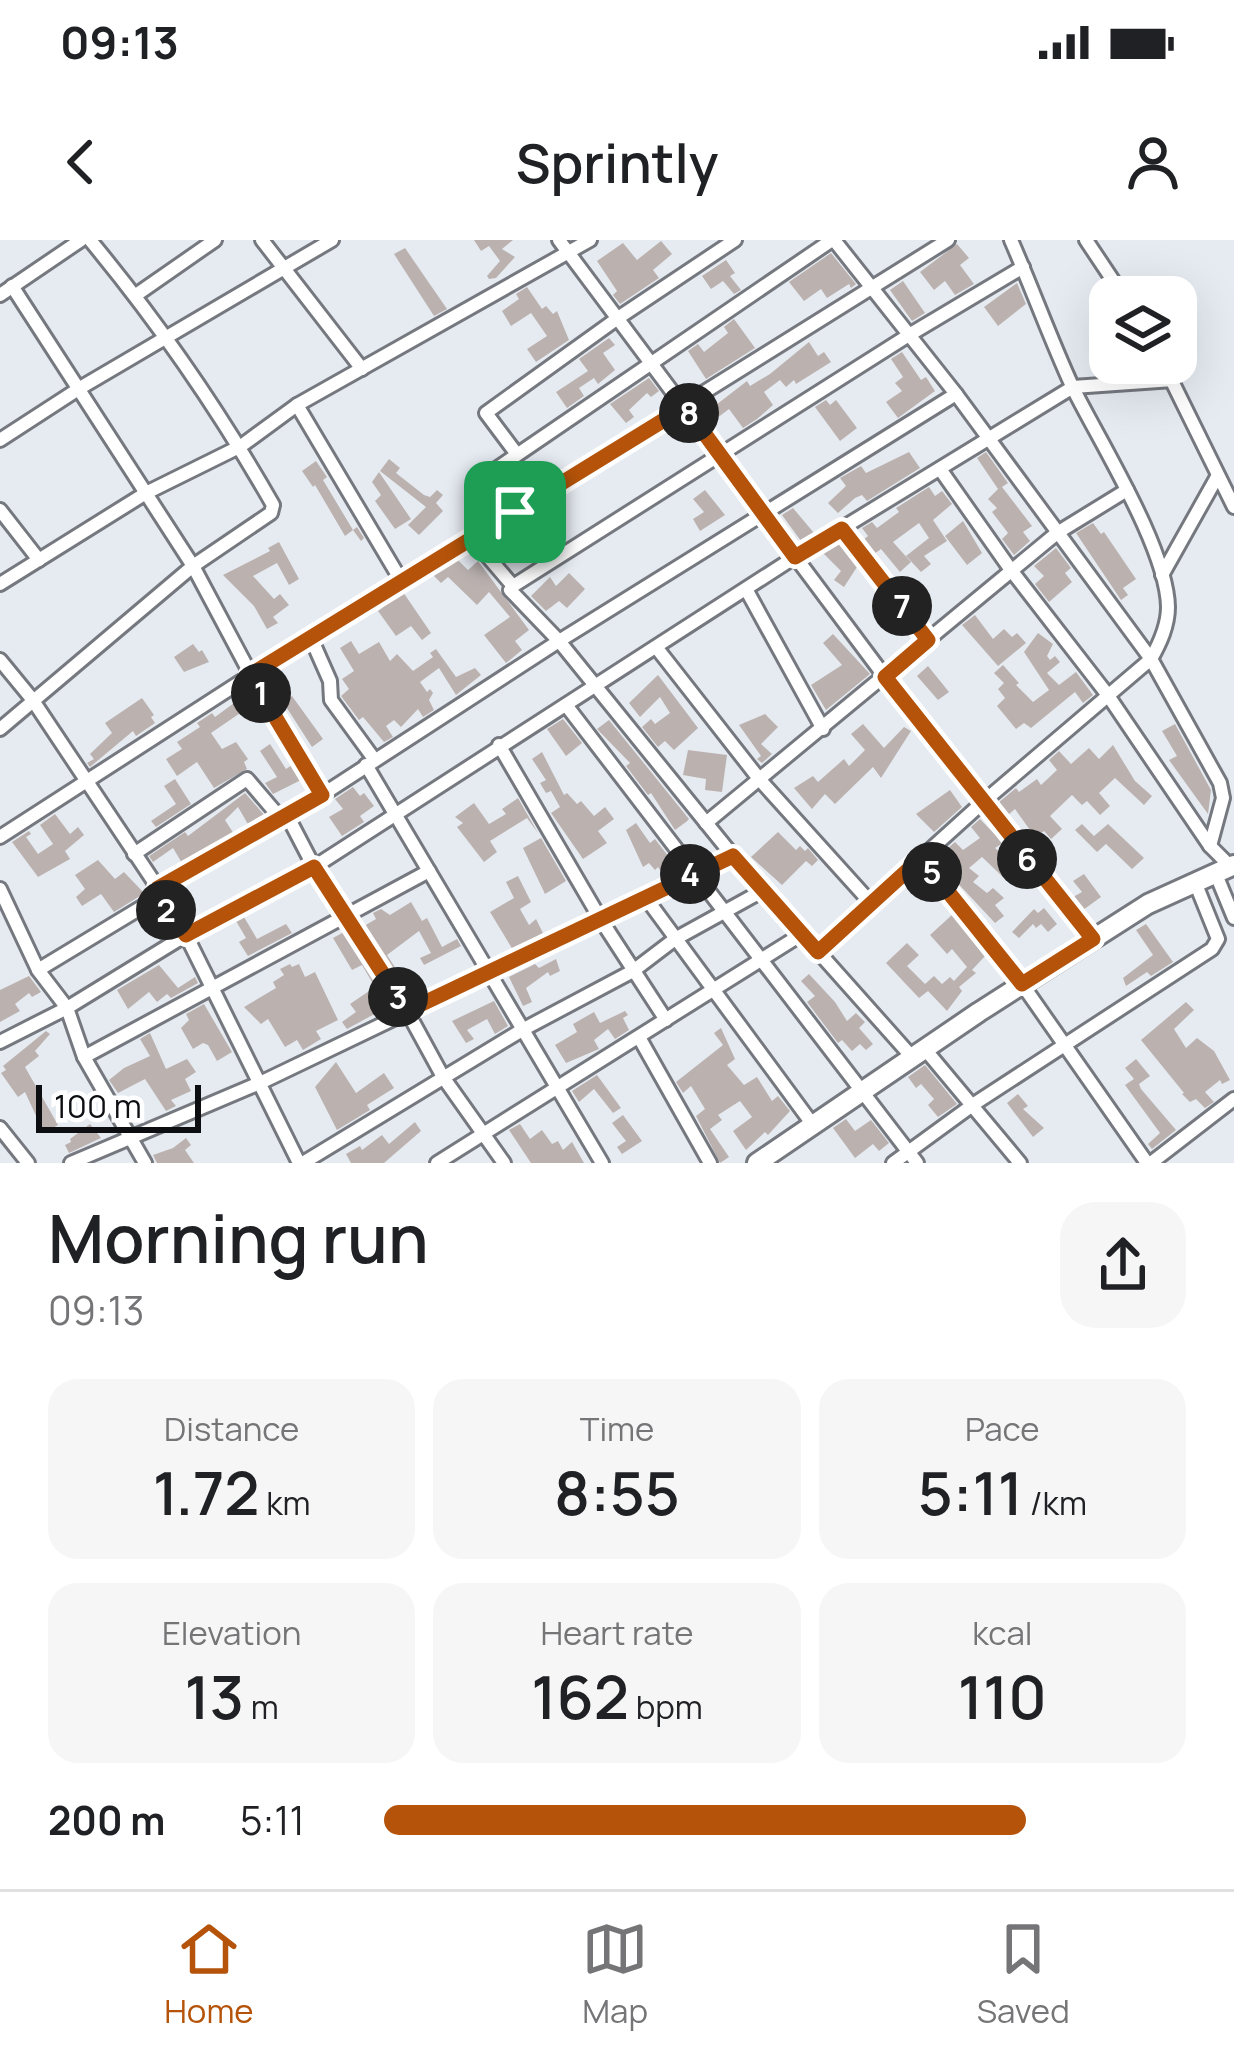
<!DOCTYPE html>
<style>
body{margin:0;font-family:Manrope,sans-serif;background:#f6f6f6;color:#202124;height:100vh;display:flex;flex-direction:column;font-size:45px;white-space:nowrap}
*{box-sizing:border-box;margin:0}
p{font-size:39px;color:#757577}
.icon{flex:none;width:66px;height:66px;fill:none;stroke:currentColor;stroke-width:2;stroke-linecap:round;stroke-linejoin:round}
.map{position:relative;height:923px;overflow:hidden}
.side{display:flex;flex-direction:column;background:#fff;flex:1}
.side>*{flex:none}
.controls{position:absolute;left:1089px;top:36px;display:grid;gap:24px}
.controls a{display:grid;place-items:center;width:108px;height:108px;border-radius:24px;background:#fff;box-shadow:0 12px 48px #0002;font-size:60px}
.scale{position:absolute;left:36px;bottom:30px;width:165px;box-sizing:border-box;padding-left:12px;border:6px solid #0d0e11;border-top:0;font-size:33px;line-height:42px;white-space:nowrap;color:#0d0e11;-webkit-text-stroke:9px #fff;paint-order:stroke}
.pin{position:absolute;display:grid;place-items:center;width:102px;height:102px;color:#fff;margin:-51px;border-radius:24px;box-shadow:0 6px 18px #0006}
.km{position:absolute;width:60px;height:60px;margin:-30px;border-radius:50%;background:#222;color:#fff;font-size:33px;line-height:60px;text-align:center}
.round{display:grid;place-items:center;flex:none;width:126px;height:126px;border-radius:36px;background:#f6f6f6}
.headline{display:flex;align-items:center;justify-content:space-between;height:204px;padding:0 48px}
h1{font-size:66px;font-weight:600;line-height:90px}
.metrics{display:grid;grid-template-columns:repeat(3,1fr);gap:18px;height:204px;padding:12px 48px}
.metrics div{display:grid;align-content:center;border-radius:30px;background:#f6f6f6;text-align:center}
.metrics b{font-size:60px;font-weight:600}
.metrics small{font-size:33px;font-weight:400}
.metrics p{font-size:33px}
ul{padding:0 48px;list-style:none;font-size:39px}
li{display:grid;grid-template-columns:192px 144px 1fr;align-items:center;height:90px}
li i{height:30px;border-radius:15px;background:#b45309}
.status{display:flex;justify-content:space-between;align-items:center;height:84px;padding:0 60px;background:#fff;direction:ltr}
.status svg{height:33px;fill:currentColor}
header{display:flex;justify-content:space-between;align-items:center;height:156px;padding:0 48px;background:#fff;font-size:54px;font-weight:600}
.dock{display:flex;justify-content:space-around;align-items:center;height:168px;border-top:3px solid #e0e0e0;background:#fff;font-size:33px;color:#757577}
.dock a{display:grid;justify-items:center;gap:6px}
.dock .selected{color:#b45309}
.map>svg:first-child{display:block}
.building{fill:#bbb2b0}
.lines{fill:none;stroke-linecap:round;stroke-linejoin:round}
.minor-casing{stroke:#75797f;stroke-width:18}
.primary-casing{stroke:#75797f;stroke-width:24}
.minor{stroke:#fff;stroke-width:12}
.primary{stroke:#fff;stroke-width:18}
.route-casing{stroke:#fff;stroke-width:24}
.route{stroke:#b45309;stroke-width:15}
</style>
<div class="status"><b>09:13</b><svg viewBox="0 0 49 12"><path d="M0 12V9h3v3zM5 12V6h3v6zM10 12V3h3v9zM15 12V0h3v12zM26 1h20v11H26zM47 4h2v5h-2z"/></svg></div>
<header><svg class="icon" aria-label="back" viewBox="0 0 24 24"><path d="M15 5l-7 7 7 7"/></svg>Sprintly<svg class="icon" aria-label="person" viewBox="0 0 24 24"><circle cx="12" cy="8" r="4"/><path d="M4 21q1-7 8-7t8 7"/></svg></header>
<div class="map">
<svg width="1234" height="923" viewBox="0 0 1234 923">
<rect width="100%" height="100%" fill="#e6ebf2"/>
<!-- building -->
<g class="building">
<path d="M474,0H513L502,9L515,17L496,38L489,39L487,36L500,21L489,6L481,11Z"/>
<path d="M661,1L672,14L653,30L659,38L620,64L613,55L617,51L597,21L623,3L637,20Z"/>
<path d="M957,4L969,18L960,25L974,44L955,55L945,41L934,50L920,32Z"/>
<path d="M405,8L447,69L434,76L394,14Z"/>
<path d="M831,13L856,44L851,48L849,44L827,58L821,49L804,61L789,42Z"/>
<path d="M726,20L735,33L730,36L741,50L734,54L723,41L711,49L702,36Z"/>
<path d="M903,41L925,73L912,81L890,50Z"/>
<path d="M1017,43L1026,64L998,86L984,67Z"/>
<path d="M527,47L542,69L546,66L553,74L557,71L569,100L536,122L527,109L547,96L531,73L511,86L502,71L519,59L516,54Z"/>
<path d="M734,79L755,108L706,139L688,111L698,104L704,112L728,93L724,87Z"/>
<path d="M609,98L615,105L603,113L615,130L598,144L594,138L579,148L584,156L567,168L556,152L588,131L579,119Z"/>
<path d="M809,102L818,116L824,112L831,122L796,144L794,140L786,147L780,140L764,152L773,165L757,179L743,188L729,169L712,182L703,175L747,141L750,146L770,134Z"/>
<path d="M902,112L921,140L926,137L935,151L898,178L886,162L902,151L895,143L903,137L891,119Z"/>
<path d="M649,138L659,151L651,157L647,153L629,170L634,177L626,183L610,164Z"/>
<path d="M826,160L830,165L836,160L857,188L840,201L815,167Z"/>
<path d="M909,212L920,228L867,261L862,255L855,258L838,273L828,263L846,246L840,238L861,226L866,233Z"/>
<path d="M986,212L1008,243L1002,247L1032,286L1023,292L1030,301L1014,315L1002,299L1008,293L992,272L997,268L988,259L998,249L977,218Z"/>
<path d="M389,219L400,228L396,233L424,255L430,257L437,250L443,255L436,263L443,271L419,295L408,285L426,267L380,231Z"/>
<path d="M316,221L327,237L323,240L353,290L357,287L364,298L361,301L353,290L345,296L315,245L313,247L302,231Z"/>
<path d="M379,232L411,279L395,289L375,261L381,255L372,242Z"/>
<path d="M929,247L935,256L942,251L952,264L933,280L947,301L924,316L931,324L921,332L906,316L929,298L919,283L893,302L911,322L900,332L881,309L874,314L863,300L868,296L862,288L872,282L877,288L899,272L896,268Z"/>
<path d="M705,250L725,275L700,291L693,279L704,272L693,259Z"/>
<path d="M793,268L814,293L801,301L782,275Z"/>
<path d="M963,281L982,313L967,325L945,296Z"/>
<path d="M520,283L545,313L537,318L534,314L530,317L520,305L510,291Z"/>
<path d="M1093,283L1101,294L1104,292L1136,339L1123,348L1128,355L1121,360L1076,293Z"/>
<path d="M279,302L299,339L289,345L277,323L253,336L274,359L280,354L289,365L273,377L278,383L267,389L254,366L223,335L270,311L268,308Z"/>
<path d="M839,303L857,327L844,347L834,340L841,331L823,313Z"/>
<path d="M1056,308L1071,328L1065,333L1072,342L1049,362L1035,344L1044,336L1034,326Z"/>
<path d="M457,319L468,330L478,321L529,390L515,401L522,410L506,423L484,395L510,377L489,352L477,365L448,337L441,343L433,335Z"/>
<path d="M569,333L585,349L567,368L559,361L546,371L531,356L550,337L556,346Z"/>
<path d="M403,352L431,393L422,400L411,386L396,396L378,371Z"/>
<path d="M975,375L993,399L1004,389L1012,397L1017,393L1026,403L998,426L962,385Z"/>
<path d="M1038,393L1053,404L1047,416L1050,420L1055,416L1060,422L1047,433L1059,445L1076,432L1093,455L1083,463L1075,452L1031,488L1024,483L1016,489L997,466L1005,458L998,449L1004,443L994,433L1003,425L1019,443L1016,445L1033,462L1049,450L1024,412Z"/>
<path d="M833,394L870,434L826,470L811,445L842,425L823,403Z"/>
<path d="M351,401L359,414L379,402L390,421L397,414L413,431L433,417L430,413L436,409L456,437L475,428L481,435L456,455L439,428L420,442L427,452L430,449L433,453L429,460L434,470L423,477L418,469L401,487L394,480L386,486L393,497L384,502L363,477L359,480L341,456L349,449L342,439L354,431L340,408Z"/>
<path d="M193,404L199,412L202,410L209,422L184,432L174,417Z"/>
<path d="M928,426L949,452L938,460L917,436Z"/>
<path d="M658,435L698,488L674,510L665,501L658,507L642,487L651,479L655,484L670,473L660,457L640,477L629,463Z"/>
<path d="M245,455L252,465L211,493L222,509L236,502L248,519L244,522L247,529L214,548L197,522L177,536L166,519L182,509L177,502L200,487L197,483L212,473L215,477Z"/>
<path d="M292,456L323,499L312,507L283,462Z"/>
<path d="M142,458L154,475L151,477L155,483L136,496L133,491L90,527L87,523L94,519L90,514L112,493L105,483Z"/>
<path d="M765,474L778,487L761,504L772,514L762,523L757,519L761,516L739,485Z"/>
<path d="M563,479L582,503L566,516L547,489Z"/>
<path d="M609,480L689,579L686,582L675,590L651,553L648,555L626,526L630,523L597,489Z"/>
<path d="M863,484L884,508L904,487L911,491L881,538L873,527L835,564L825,554L812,569L794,548L813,536L818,542L844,519L849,526L865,510L851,494Z"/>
<path d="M1175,484L1211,550L1208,574L1169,520L1177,516L1162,491Z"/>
<path d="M270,504L286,529L292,525L301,540L273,554L265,543L277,537L260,511Z"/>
<path d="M1113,505L1135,541L1152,556L1144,565L1115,538L1099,553L1110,566L1100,575L1087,561L1082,565L1072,555L1050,576L1062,589L1051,599L1044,591L1035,597L1015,569L1008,575L998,563L1016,548L1019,552L1037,539L1041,545L1057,530L1049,520L1059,511L1071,524L1089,508L1099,519Z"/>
<path d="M688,510L727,515L722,552L705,550L706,539L683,535Z"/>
<path d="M542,512L564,555L567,553L577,564L581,561L594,576L605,567L614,579L598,591L607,603L583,619L551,573L560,567L551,551L546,553L540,543L546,540L532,519Z"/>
<path d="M175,539L191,564L156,587L151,581L176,564L164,546Z"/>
<path d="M353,547L360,556L364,553L374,566L360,576L364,582L342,596L329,577L343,569L335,559Z"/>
<path d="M950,550L962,567L934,592L916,574Z"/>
<path d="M245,553L266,577L249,586L238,567L225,580L234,594L182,623L173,608L153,622L149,616L185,592L188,596Z"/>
<path d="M518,558L538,593L527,578L490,601L497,612L484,622L457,587L463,583L455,577L474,563L489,584L506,574L502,569Z"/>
<path d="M55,574L70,594L78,587L84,595L65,611L70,619L38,637L12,602L29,591L31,594L26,597L38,614L53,604L40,585Z"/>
<path d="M980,579L1003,603L995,608L1019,628L1006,640L982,617L969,628L979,636L973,642L987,653L993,648L1004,658L995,665L1004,676L995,683L935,619L955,602L963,610L980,598L971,587Z"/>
<path d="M636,583L650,603L655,599L679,630L665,637L658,627L655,630L649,623L643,627L626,590Z"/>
<path d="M1082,584L1094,596L1108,584L1144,618L1132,629L1106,604L1097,612L1075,590Z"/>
<path d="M778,592L796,610L800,606L805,611L808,608L818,620L812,626L806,621L782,645L751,617Z"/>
<path d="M541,598L566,641L545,654L523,608Z"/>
<path d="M98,620L115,639L124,632L143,652L140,656L114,672L101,654L82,666L76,657L85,649L75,635Z"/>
<path d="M1084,634L1101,657L1083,670L1073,657L1082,652L1073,641Z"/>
<path d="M518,636L531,662L520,669L529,685L536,679L543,693L513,710L490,672L514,658L506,642Z"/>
<path d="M411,662L422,681L427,678L442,707L457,699L461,706L424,725L420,718L431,713L419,691L387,715L396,729L394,731L364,686L376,679L373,673L381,669L390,675Z"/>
<path d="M1044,668L1057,684L1048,692L1041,684L1036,688L1033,684L1019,698L1012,692L1034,669L1038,673Z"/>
<path d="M953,674L986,715L972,730L976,733L959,747L962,751L947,771L928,751L919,758L886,723L907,703L919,715L907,726L925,744L934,736L942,744L950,737L954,741L967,727L952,709L947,714L930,695Z"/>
<path d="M244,677L257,699L286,684L292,693L248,716L239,702L246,698L236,681Z"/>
<path d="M1146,684L1173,722L1151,736L1147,732L1126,746L1123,738L1153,715L1136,690Z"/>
<path d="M344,692L391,765L347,789L342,782L356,772L350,764L375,747L362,725L352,730L333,698Z"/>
<path d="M556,719L560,731L550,736L548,732L526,748L532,762L523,766L509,737L535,724L539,728Z"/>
<path d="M290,724L292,727L299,724L305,737L315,732L338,780L316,791L321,799L303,810L297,800L285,807L268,779L261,784L244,767L276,748L273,742L284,735L280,729Z"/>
<path d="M159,725L178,748L195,737L198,743L171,758L167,754L157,762L149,752L128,769L117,750Z"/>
<path d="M809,734L835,762L847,781L856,773L865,782L859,788L873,804L866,810L860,804L852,811L842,800L838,803L807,762L815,756L801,741Z"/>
<path d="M29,736L41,752L32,757L29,753L15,764L20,771L0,782V750Z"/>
<path d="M494,761L508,786L495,794L487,779L467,790L474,799L466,803L452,781Z"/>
<path d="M1186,762L1194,770L1174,789L1186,808L1197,798L1214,811L1230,840L1222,844L1220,840L1205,852L1214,862L1205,868L1196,859L1190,862L1182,854L1184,853L1141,800Z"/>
<path d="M204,764L232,812L217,821L208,805L203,803L193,809L181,788L189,780L186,774Z"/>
<path d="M625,771L628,775L623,778L629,790L615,799L608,789L594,800L599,809L566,823L555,805L577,792L573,784L594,772L600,783Z"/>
<path d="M721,788L735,819L727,825L744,845L757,837L772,861L778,856L790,871L768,895L765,892L746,910L733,891L752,877L740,861L718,875L722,880L710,889L729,917L720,923L696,876L705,869L691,846L683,853L676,842L723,805L714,793Z"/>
<path d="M46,791L50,794L35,811L39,816L25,827L58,885L44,893L25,852L18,857L1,833L6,830L3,826Z"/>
<path d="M150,793L166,829L187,819L196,832L185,839L191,851L171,860L176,866L166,871L145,839L118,853L109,840L124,828L150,816L140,799Z"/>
<path d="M1136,819L1150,836L1139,844L1141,849L1176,890L1152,909L1148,904L1160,893L1125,845L1134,839L1125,828Z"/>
<path d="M336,822L356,853L384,833L394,848L367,865L370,870L337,890L315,847Z"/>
<path d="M925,825L957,864L938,877L928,865L934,859L921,844L916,848L908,837Z"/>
<path d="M597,835L621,868L613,873L594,849L579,862L572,851Z"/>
<path d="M1018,854L1028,866L1023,869L1044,888L1033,897L1007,863Z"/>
<path d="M623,875L642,901L622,914L617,907L626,901L612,883Z"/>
<path d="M846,879L855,891L871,880L889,903L879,911L873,904L855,918L833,888Z"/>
<path d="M415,882L421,891L384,923H351L346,914L360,906L362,910L382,895L389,904Z"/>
<path d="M90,884L101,898L69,913L65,905L71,902L70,899Z"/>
<path d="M520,884L530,899L542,890L552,904L558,901L563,910L572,902L584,923H531L509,890Z"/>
<path d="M186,898L191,905L185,910L194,923H157L153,915L173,908Z"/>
</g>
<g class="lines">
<!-- minor casing -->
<g class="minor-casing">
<g id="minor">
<path d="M262,0L362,129"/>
<path d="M559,0L885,437L1093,699"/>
<path d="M834,0L956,154L1151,419L1220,543L1223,558L1210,606"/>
<path d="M1086,0L1124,57"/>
<path d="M12,46L193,326L251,435L322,555"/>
<path d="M0,55L81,0"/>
<path d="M136,55L215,0"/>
<path d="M1163,123L1234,267"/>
<path d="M297,165L402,342"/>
<path d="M0,200L80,148L332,0"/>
<path d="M516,213L486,173L618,78L735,0"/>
<path d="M940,229L1011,330L1107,454L1210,606L1231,627"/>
<path d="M0,270L39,320"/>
<path d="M515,272L485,245L486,236L832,0"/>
<path d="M841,289L929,400"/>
<path d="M472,298L513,346L510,350L559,401L733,616L912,817"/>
<path d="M1162,335L1217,237"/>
<path d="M0,344L146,253L241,206L297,165L590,0"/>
<path d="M513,346L909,95L1023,27"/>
<path d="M746,349L823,489"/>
<path d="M311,398L330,441L331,460L374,519"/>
<path d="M656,407L760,540L871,663"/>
<path d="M0,420L32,459L158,648L157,658L186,695L299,923"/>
<path d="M566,465L917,923"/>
<path d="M0,489L193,326L271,273L273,265C220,172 158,82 90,0"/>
<path d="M499,505L601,680L666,780"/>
<path d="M366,525L602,923"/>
<path d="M288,577L314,627L407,771L443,837L504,923"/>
<path d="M706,583L1057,293L1127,250"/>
<path d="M0,597L251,435L948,0"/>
<path d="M134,614L247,539L282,580"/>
<path d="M921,618L1022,744L1147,923"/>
<path d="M1215,632L1234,678"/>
<path d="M158,648L288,577L559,401L956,154"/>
<path d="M0,649L38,730L67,768L84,817L145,923"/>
<path d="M646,658L813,885"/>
<path d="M817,712L982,563L1151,419C1160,403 1168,386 1168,367C1167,308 1099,201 1072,146C1050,98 1032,48 1011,0"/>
<path d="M38,730L157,658"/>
<path d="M640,799L710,923"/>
<path d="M0,802L67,768L186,695L314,627L795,317L1073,147L1173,140"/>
<path d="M924,808L1020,923"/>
<path d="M84,817L429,631"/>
<path d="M0,888L28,923"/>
<path d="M71,923L262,842L733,616"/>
<path d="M303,923L522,790L633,731L675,699L764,650"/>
<path d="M437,923L802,694"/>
<path d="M893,923L974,864L1212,709L1218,699L1195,642"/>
<path d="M1151,923L1234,859"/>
</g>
</g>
<!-- primary casing -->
<g class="primary-casing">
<path id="primary" d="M757,923L979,772L1148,664L1234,625"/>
</g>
<!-- minor -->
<use href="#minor" class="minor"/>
<!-- primary -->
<use href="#primary" class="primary"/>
</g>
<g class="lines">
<!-- route casing -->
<g class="route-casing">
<path id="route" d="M685,167L795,317L842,289L928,400L885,437L1093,699L1022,744L921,618L818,712L733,616L407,771L314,627L186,695L157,658L158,648L322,555L250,435Z"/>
</g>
<!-- route -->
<use href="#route" class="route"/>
</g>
</svg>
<div class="controls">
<a><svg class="icon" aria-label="layers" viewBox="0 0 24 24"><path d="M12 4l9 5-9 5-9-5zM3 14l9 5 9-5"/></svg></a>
</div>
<div class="scale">100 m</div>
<div class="pin" style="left:515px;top:272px;background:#1e9e55"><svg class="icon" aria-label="arrive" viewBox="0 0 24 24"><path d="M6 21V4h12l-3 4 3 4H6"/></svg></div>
<b class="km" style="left:261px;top:453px">1</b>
<b class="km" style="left:166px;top:670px">2</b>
<b class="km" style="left:398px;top:757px">3</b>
<b class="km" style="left:690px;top:634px">4</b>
<b class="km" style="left:932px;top:632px">5</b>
<b class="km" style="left:1027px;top:619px">6</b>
<b class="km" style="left:902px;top:366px">7</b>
<b class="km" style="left:689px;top:173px">8</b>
</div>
<section class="side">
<div class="headline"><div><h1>Morning run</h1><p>09:13</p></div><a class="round"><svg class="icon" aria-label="share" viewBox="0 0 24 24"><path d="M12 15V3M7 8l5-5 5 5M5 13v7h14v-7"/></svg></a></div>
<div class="metrics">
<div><p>Distance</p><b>1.72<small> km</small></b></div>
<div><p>Time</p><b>8:55</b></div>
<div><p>Pace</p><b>5:11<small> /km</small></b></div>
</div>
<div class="metrics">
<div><p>Elevation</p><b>13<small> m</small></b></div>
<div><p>Heart rate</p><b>162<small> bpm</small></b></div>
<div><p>kcal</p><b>110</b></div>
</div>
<ul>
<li><b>200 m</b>5:11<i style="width:80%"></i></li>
</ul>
</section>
<nav class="dock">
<a class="selected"><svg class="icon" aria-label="home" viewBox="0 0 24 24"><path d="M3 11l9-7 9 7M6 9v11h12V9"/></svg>Home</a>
<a><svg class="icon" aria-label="map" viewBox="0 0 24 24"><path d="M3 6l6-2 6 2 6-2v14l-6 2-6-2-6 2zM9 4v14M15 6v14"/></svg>Map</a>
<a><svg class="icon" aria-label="saved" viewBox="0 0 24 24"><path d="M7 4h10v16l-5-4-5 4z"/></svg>Saved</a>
</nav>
